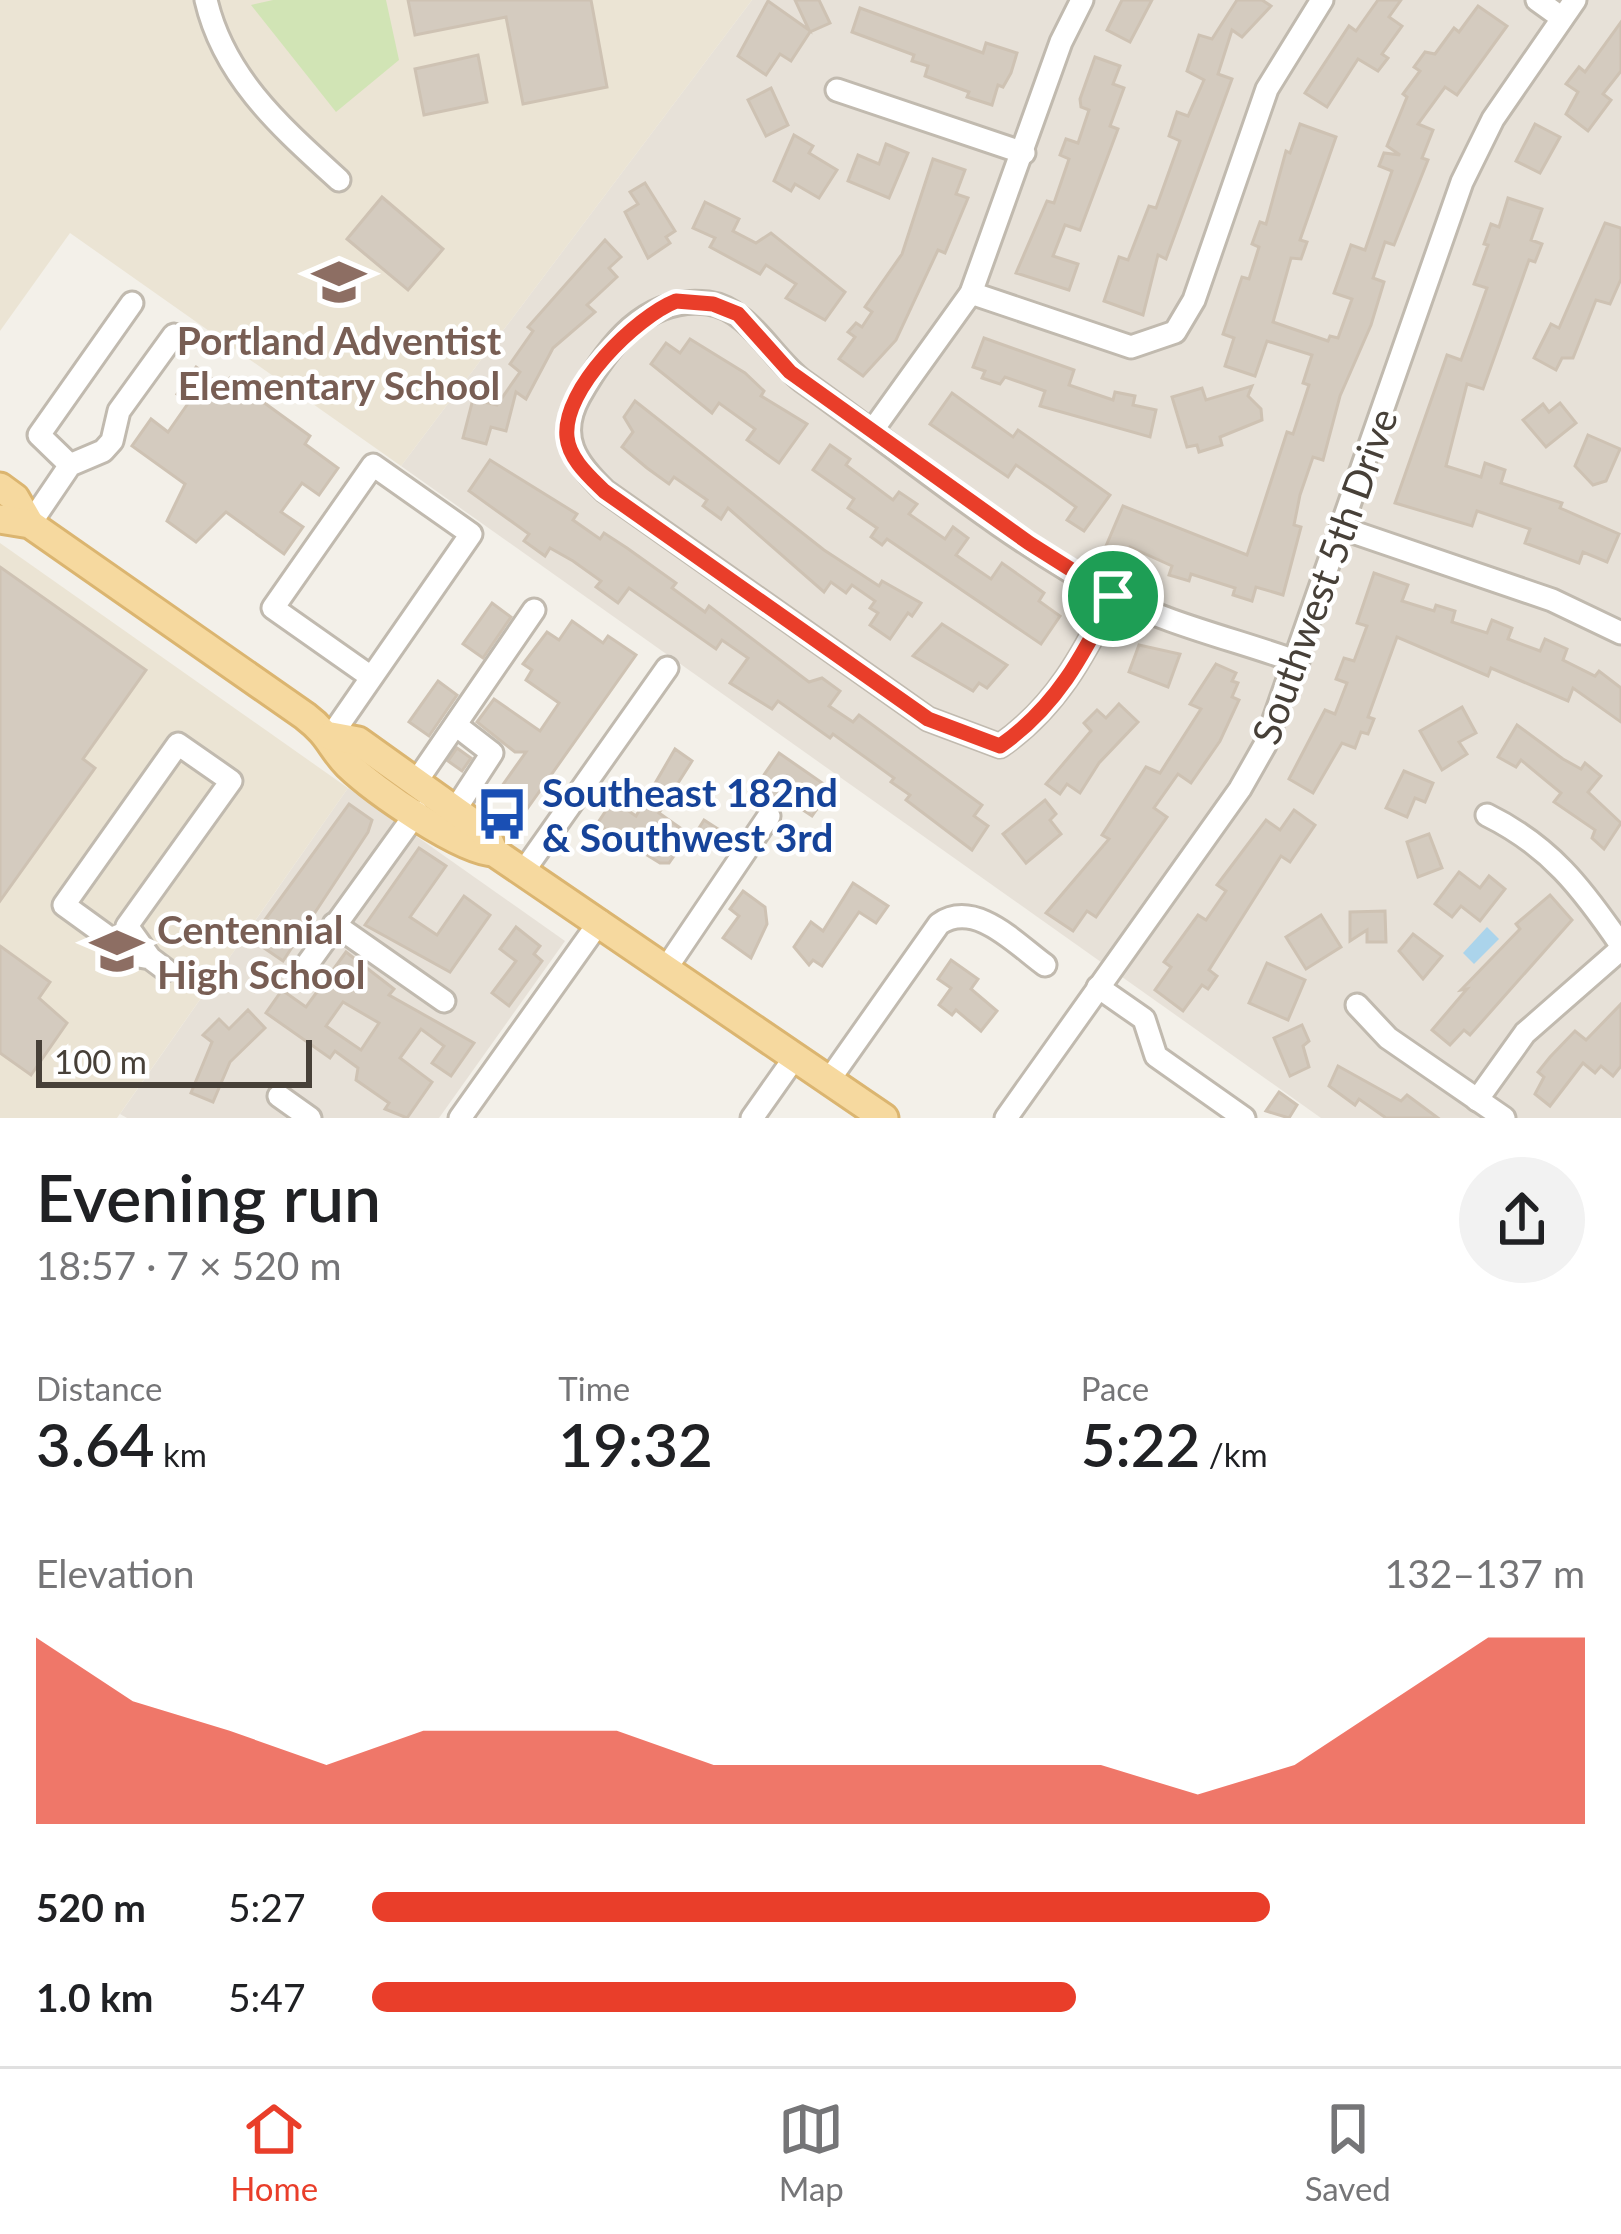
<!DOCTYPE html>
<meta charset="utf-8">
<style>
body{margin:0;font-family:Lato,sans-serif;background:#f2f2f2;color:#202124;height:100vh;display:flex;flex-direction:column;font-size:45px;white-space:nowrap}
*{box-sizing:border-box;margin:0}
p{font-size:39px;color:#757577}
.icon{flex:none;width:66px;height:66px;fill:none;stroke:currentColor;stroke-width:2;stroke-linecap:round;stroke-linejoin:round}
.map{position:relative;height:1118px;overflow:hidden}
.details{display:flex;flex-direction:column;background:#fff;flex:1}
.details>*{flex:none}
.scale{position:absolute;left:36px;bottom:30px;width:276px;box-sizing:border-box;padding-left:12px;border:6px solid #474038;border-top:0;font-size:33px;line-height:42px;white-space:nowrap;color:#474038;-webkit-text-stroke:9px #fff;paint-order:stroke}
.pin{position:absolute;display:grid;place-items:center;width:102px;height:102px;color:#fff;margin:-51px;border:6px solid #fff;border-radius:50%;box-shadow:0 3px 12px #0007}
.round{display:grid;place-items:center;flex:none;width:126px;height:126px;border-radius:63px;background:#f2f2f2}
.headline{display:flex;align-items:center;justify-content:space-between;height:204px;padding:0 36px}
h1{font-size:66px;font-weight:600;line-height:90px}
.figures{display:grid;grid-template-columns:repeat(3,1fr);gap:18px;height:204px;padding:12px 36px}
.figures div{display:grid;align-content:center}
.figures b{font-size:60px;font-weight:600}
.figures small{font-size:33px;font-weight:400}
.figures p{font-size:33px}
.chart{height:336px;padding:24px 36px}
.chart p{display:flex;justify-content:space-between}
.chart svg{width:100%;height:216px;margin-top:12px;fill:#e93e2a;opacity:.7}
ul{padding:0 36px;list-style:none;font-size:39px}
li{display:grid;grid-template-columns:192px 144px 1fr;align-items:center;height:90px}
li i{height:30px;border-radius:15px;background:#e93e2a}
.menu{display:flex;justify-content:space-around;align-items:center;height:168px;border-top:3px solid #e0e0e0;background:#fff;font-size:33px;color:#757577}
.menu a{display:grid;justify-items:center;gap:6px}
.menu .current{color:#e93e2a}
.map>svg:first-child{display:block}
.residential{fill:#e7e1d8}
.education{fill:#ebe4d4}
.green{fill:#d1e4b5}
.water{fill:#abd4eb}
.building{fill:#d4cbbf;stroke:#cec2b3;stroke-width:3;fill-rule:evenodd}
.lines{fill:none;stroke-linecap:round;stroke-linejoin:round}
.minor-casing{stroke:#c1baaf;stroke-width:27}
.major-casing{stroke:#dbb570;stroke-width:33}
.minor{stroke:#fff;stroke-width:21}
.major{stroke:#f6d99f;stroke-width:27}
.route-casing{stroke:#fff;stroke-width:24}
.route{stroke:#e93e2a;stroke-width:15}
.labels{text-anchor:middle;dominant-baseline:central;stroke-width:9;stroke-linejoin:round;paint-order:stroke}
.education-label{font-size:39px;font-weight:bold;fill:#785e54;stroke:#fff}
.street-label{font-size:39px;fill:#474038;stroke:#fff}
.transit-label{font-size:39px;font-weight:bold;fill:#164399;stroke:#fff;text-anchor:start}
</style>
<div class="map">
<svg width="1621" height="1118" viewBox="0 0 1621 1118">
<rect width="100%" height="100%" fill="#f3f0e9"/>
<!-- residential -->
<g class="residential">
<path d="M752,0H1621V1118H1321L401,466Z"/>
<path d="M348,788L565,941L439,1118H127L120,1114Z"/>
</g>
<!-- education -->
<g class="education">
<path d="M0,0H752L401,466L70,233L0,331Z"/>
<path d="M0,543L348,788L117,1118H0Z"/>
</g>
<!-- green -->
<path class="green" d="M273,0H386L399,60L336,112L251,5Z"/>
<!-- water -->
<path class="water" d="M1487,927L1499,939L1474,964L1463,953Z"/>
<!-- building -->
<g class="building">
<path d="M408,0H591L607,87L523,104L506,17L415,35Z"/>
<path d="M795,0H819L830,23L810,32L791,61L780,54L766,75L738,56L768,1L809,30Z"/>
<path d="M1122,0H1152L1130,42L1107,30Z"/>
<path d="M1237,0H1262L1271,6L1242,37L1232,30L1218,74L1232,79L1166,259L1158,255L1143,315L1104,301L1119,257L1128,260L1149,206L1156,208L1180,141L1169,136L1177,112L1188,116L1204,80L1187,71L1199,35L1212,39Z"/>
<path d="M1378,0H1401L1389,17L1402,26L1382,54L1388,58L1378,71L1358,59L1327,107L1305,93L1349,26L1356,31Z"/>
<path d="M1478,6L1507,26L1457,95L1445,87L1418,124L1433,130L1422,158L1428,160L1394,245L1385,242L1373,278L1384,282L1371,325L1340,396L1323,460L1313,457L1300,495L1294,525L1301,527L1283,595L1256,587L1252,601L1233,595L1235,588L1191,574L1189,581L1169,575L1172,566L1130,547L1126,555L1106,546L1123,506L1247,555L1287,432L1293,434L1309,385L1303,383L1312,355L1267,341L1255,376L1225,366L1234,338L1223,334L1242,277L1249,279L1259,247L1252,244L1260,222L1266,224L1286,151L1290,153L1300,124L1336,137L1300,240L1307,242L1301,259L1291,258L1273,322L1328,341L1330,336L1338,338L1352,299L1334,293L1351,245L1365,250L1392,171L1379,166L1384,153L1400,155L1387,146L1407,97L1403,94L1420,71L1414,67L1425,52L1435,54L1454,28L1459,32Z"/>
<path d="M860,8L983,53L986,43L1017,53L1011,73L1003,87L998,85L992,105L967,97L969,92L925,76L928,66L912,61L914,55L852,32Z"/>
<path d="M1621,22V71L1603,94L1611,100L1588,131L1566,114L1578,92L1566,84L1579,67L1585,72Z"/>
<path d="M478,55L487,102L424,115L415,69Z"/>
<path d="M1095,57L1120,66L1113,84L1124,88L1110,126L1118,129L1080,230L1065,225L1053,256L1078,264L1069,290L1016,273L1047,201L1054,203L1069,159L1060,155L1066,139L1078,143L1089,110L1081,107L1080,99Z"/>
<path d="M771,88L788,125L766,136L748,100Z"/>
<path d="M1535,124L1560,137L1540,173L1516,161Z"/>
<path d="M794,135L813,146L809,153L837,170L819,198L795,184L791,191L774,181Z"/>
<path d="M886,144L908,153L889,198L848,181L858,155L879,164Z"/>
<path d="M933,159L965,170L956,194L968,198L945,253L938,250L896,340L863,376L839,359L855,337L848,332L856,323L862,327L872,312L865,307L902,254Z"/>
<path d="M645,183L675,231L666,237L670,243L648,258L625,212L638,204L630,192Z"/>
<path d="M382,197L443,249L408,290L347,239Z"/>
<path d="M1508,198L1542,209L1531,240L1542,244L1535,262L1529,260L1483,389L1467,384L1446,466L1481,477L1485,463L1505,470L1501,483L1562,503L1560,508L1619,534L1607,562L1583,552L1579,563L1525,543L1530,529L1477,511L1472,526L1395,503L1447,355L1461,360L1472,330L1487,288L1474,284L1488,245L1484,244L1491,224L1499,227Z"/>
<path d="M705,202L739,219L733,231L756,243L771,233L845,292L825,320L786,298L796,284L766,265L760,274L710,247L715,238L693,228Z"/>
<path d="M1605,223L1621,228V279L1610,304L1596,300L1573,358H1562L1556,370L1534,358L1551,324L1559,328Z"/>
<path d="M605,240L621,257L609,268L617,277L587,305L595,312L553,348L526,399L516,392L506,431L491,427L486,444L463,438L473,399L497,405L520,372L510,364L533,331L528,327Z"/>
<path d="M984,338L1074,370L1069,385L1113,400L1115,392L1135,396L1133,405L1156,410L1150,437L1040,406L1045,391L1005,377L1000,384L982,378L985,371L973,367Z"/>
<path d="M690,339L745,373L764,391L761,396L807,424L779,463L747,440L755,429L719,403L712,413L651,364L666,343L680,353Z"/>
<path d="M196,367L223,387L230,378L310,436L305,444L338,468L319,495L302,483L281,512L303,527L284,554L226,512L196,542L167,521L185,484L132,446L151,419L168,432L189,402L177,394Z"/>
<path d="M1252,386L1248,396L1261,409L1262,420L1220,437L1222,445L1199,452L1197,445L1187,447L1172,397L1202,388L1206,400Z"/>
<path d="M952,393L1013,437L1018,430L1110,495L1084,531L1067,520L1076,507L1051,489L1016,465L1008,477L930,424Z"/>
<path d="M635,401L824,550L879,586L882,581L921,603L912,616L908,613L890,639L870,625L878,613L870,608L875,601L852,585L846,593L831,582L824,592L728,508L721,519L703,506L707,500L674,477L669,484L647,468L622,447L633,432L624,417Z"/>
<path d="M1560,403L1576,423L1546,447L1523,420L1543,404L1549,412Z"/>
<path d="M1588,435L1620,449L1606,481L1593,485L1575,466Z"/>
<path d="M830,445L850,459L846,465L893,500L899,492L917,504L909,514L945,539L953,527L968,538L956,555L991,579L1002,563L1044,593L1039,601L1060,616L1041,644L887,539L882,545L871,537L877,528L848,508L854,499L813,470Z"/>
<path d="M490,460L577,514L573,520L600,539L604,533L627,548L676,583L672,588L705,612L709,606L809,682L822,678L840,691L829,706L853,722L859,715L982,805L974,816L988,826L972,850L906,800L910,795L891,782L894,778L833,734L830,738L778,701L772,709L730,683L748,658L722,640L716,649L629,588L618,603L596,587L601,581L573,561L550,548L545,556L524,541L529,534L469,491Z"/>
<path d="M0,567L146,670L83,759L95,768L0,901Z"/>
<path d="M1374,573L1408,585L1402,601L1434,611L1436,605L1455,611L1452,622L1487,633L1492,620L1512,628L1508,639L1540,651L1545,639L1567,649L1563,660L1595,676L1599,671L1621,688V722L1573,688L1568,701L1491,668L1488,676L1397,637L1368,717L1374,719L1368,734L1361,732L1355,748L1342,743L1313,793L1289,779L1325,710L1335,714L1347,683L1336,679L1344,658L1354,661L1367,626L1357,623Z"/>
<path d="M492,603L511,617L483,658L463,644Z"/>
<path d="M572,621L603,643L608,636L636,655L527,809L499,790L526,752H515L477,722L494,699L540,731L559,703L526,680L532,670L523,664L547,632L559,640Z"/>
<path d="M942,624L1007,665L987,688L979,683L973,691L913,656Z"/>
<path d="M1139,645L1180,654L1168,687L1129,672Z"/>
<path d="M1216,664L1236,673L1232,681L1238,683L1232,697L1239,700L1220,741L1191,783L1178,774L1154,808L1167,817L1096,917L1087,911L1073,931L1046,913L1109,839L1102,835L1146,767L1160,773L1201,709L1190,704Z"/>
<path d="M438,681L457,695L429,736L409,722Z"/>
<path d="M1119,704L1138,722L1099,763L1080,793L1067,784L1060,794L1046,784L1091,731L1084,723L1097,710L1106,718Z"/>
<path d="M1462,707L1476,733L1459,742L1467,754L1442,770L1420,731Z"/>
<path d="M1517,725L1563,759L1581,769L1585,763L1601,776L1588,792L1621,823L1604,849L1592,838L1595,830L1554,802L1561,793L1521,760L1516,767L1498,757Z"/>
<path d="M457,748L471,758L462,771L448,761Z"/>
<path d="M675,749L692,761L659,813L689,834L669,863H660L597,824L613,800L636,816Z"/>
<path d="M779,753L831,789L812,816L794,804L791,809L757,785Z"/>
<path d="M1404,771L1433,783L1425,802L1415,798L1407,817L1386,808Z"/>
<path d="M1045,800L1056,814L1050,820L1061,834L1026,863L1003,834Z"/>
<path d="M349,804L372,820L368,832L283,961L251,939Z"/>
<path d="M1294,810L1315,825L1290,862L1281,856L1209,970L1217,976L1208,989L1202,985L1183,1011L1155,990L1171,967L1164,962L1198,915L1206,920L1226,891L1217,885L1266,820L1280,830Z"/>
<path d="M704,820L721,831L708,850L692,839Z"/>
<path d="M1429,834L1442,868L1418,877L1407,842Z"/>
<path d="M419,848L446,866L410,917L437,935L464,896L490,915L450,972L365,925Z"/>
<path d="M1459,872L1480,888L1489,876L1505,889L1480,921L1461,906L1452,917L1435,904Z"/>
<path d="M853,883L888,906L876,923L859,912L822,966L813,960L809,965L794,947L811,922L823,931Z"/>
<path d="M743,891L765,907L767,924L751,958L723,938L739,916L730,909Z"/>
<path d="M1550,895L1572,920L1470,1035L1464,1030L1450,1045L1432,1030L1467,989L1461,990L1520,929L1516,924Z"/>
<path d="M1385,911L1386,942H1367V930L1350,941V912Z"/>
<path d="M1321,915L1341,947L1306,969L1286,937Z"/>
<path d="M516,927L540,946L534,954L542,961L509,1006L492,993L516,961L500,949Z"/>
<path d="M1413,934L1442,956L1423,979L1399,951Z"/>
<path d="M0,946L50,982L39,998L67,1023L31,1075L0,1053Z"/>
<path d="M346,952L394,989L389,995L474,1043L451,1076L432,1063L444,1046L421,1029L400,1058L432,1082L407,1118L385,1109L389,1103L356,1080L358,1068L335,1051L330,1058L266,1013L282,990L306,1007ZM343,1002L379,1023L361,1050L326,1026Z"/>
<path d="M951,960L978,979L971,989L997,1011L981,1031L956,1010L952,1015L939,1005L951,988L938,979Z"/>
<path d="M1267,963L1305,980L1288,1020L1249,1003Z"/>
<path d="M1621,1004V1066L1613,1076L1601,1066L1595,1073L1583,1063L1550,1106L1535,1094L1544,1077L1538,1072L1550,1057L1575,1031L1586,1040Z"/>
<path d="M248,1010L265,1028L230,1062L213,1102L191,1093L212,1042L203,1035L219,1019L229,1029Z"/>
<path d="M1302,1025L1309,1041L1303,1046L1309,1067L1290,1076L1274,1038Z"/>
<path d="M1338,1066L1401,1101L1407,1095L1438,1118H1386L1359,1099L1355,1105L1329,1086Z"/>
<path d="M1279,1092L1297,1105L1289,1118L1266,1111Z"/>
</g>
<g class="lines">
<!-- minor casing -->
<g class="minor-casing">
<g id="minor">
<path d="M206,0C224,78 282,128 339,180"/>
<path d="M1537,0L1562,18"/>
<path d="M837,90L1024,153"/>
<path d="M971,293L1131,347L1175,332L1194,300L1267,89L1322,0"/>
<path d="M872,431L971,293L1061,42L1082,0"/>
<path d="M70,465L39,435L132,303"/>
<path d="M30,524L70,465L103,451L112,441L119,411L174,335"/>
<path d="M1344,529L1552,600L1621,633"/>
<path d="M1113,596C1083,656 1056,707 1000,746L928,719L605,491C576,463 557,437 579,397C608,346 645,295 708,303C749,308 772,359 804,382C904,453 1002,536 1110,594C1167,624 1237,640 1298,662"/>
<path d="M331,736L471,534L373,465L273,608L371,677"/>
<path d="M416,782L534,610"/>
<path d="M455,810L492,753L457,726"/>
<path d="M1487,815C1550,846 1582,888 1621,945"/>
<path d="M523,872L667,668"/>
<path d="M334,924L444,1001"/>
<path d="M150,958L133,955L64,905L178,744L231,781L127,926L150,958L166,970"/>
<path d="M667,967L769,816"/>
<path d="M301,973L417,812"/>
<path d="M1098,987L1144,1019L1156,1056L1244,1118"/>
<path d="M1357,1005L1388,1038L1504,1118"/>
<path d="M829,1080L939,924C975,899 1016,944 1045,965"/>
<path d="M279,1096L310,1118"/>
<path d="M1477,1100L1525,1033L1621,949"/>
<path d="M460,1118L600,921"/>
<path d="M752,1118L795,1057"/>
<path d="M1006,1118L1240,789L1265,745L1462,182L1493,119L1575,0"/>
</g>
</g>
<!-- major casing -->
<g class="major-casing">
<g id="major">
<path d="M0,487L15,498L30,524"/>
<path d="M0,519L30,524L305,716C330,735 331,748 348,765C374,790 461,851 494,852"/>
<path d="M331,736L358,741L484,831L494,852L884,1118"/>
</g>
</g>
<!-- minor -->
<use href="#minor" class="minor"/>
<!-- major -->
<use href="#major" class="major"/>
</g>
<g class="lines">
<!-- route casing -->
<g class="route-casing">
<path id="route" d="M676,301L713,304L738,314L790,372L1029,543L1113,596C1083,656 1056,707 1000,746L928,719L604,491C590,477 569,459 567,437C562,389 636,317 676,301Z"/>
</g>
<!-- route -->
<use href="#route" class="route"/>
</g>
<!-- icons -->
<defs>
<g id="school-bare" transform="scale(4.14)"><path d="M0-5L7-2L0 1L-7-2ZM-4 1L0 2.5L4 1V4Q0 6-4 4Z" fill="#8d6e63" stroke="#fff" stroke-width="2.5" paint-order="stroke"/></g>
<g id="bus-bare" transform="scale(4.14)"><path d="M-5-6H5V4H4V6H2V4H-2V6H-4V4H-5ZM-3.5-4V0h7V-4ZM-3.5 1.2v1.5H-2V1.2ZM2 1.2v1.5H3.5V1.2Z" fill="#1a4fb4" stroke="#fff" stroke-width="2.5" paint-order="stroke"/></g>
</defs>
<g fill-rule="evenodd">
<use href="#school-bare" x="339" y="282"/>
<use href="#bus-bare" x="502" y="814"/>
<use href="#school-bare" x="117" y="951"/>
</g>
<g class="labels">
<!-- education labels -->
<g class="education-label">
<text x="339" y="340">Portland Adventist<tspan x="339" dy="45">Elementary School</tspan></text>
<text x="157" y="929" text-anchor="start">Centennial<tspan x="157" dy="45">High School</tspan></text>
</g>
<!-- street labels -->
<g class="street-label">
<text transform="translate(1324 576) rotate(-70)">Southwest 5th Drive</text>
</g>
<!-- transit labels -->
<g class="transit-label">
<text x="542" y="792">Southeast 182nd<tspan x="542" dy="45">&amp; Southwest 3rd</tspan></text>
</g>
</g>
</svg>
<div class="scale">100 m</div>
<div class="pin" style="left:1113px;top:596px;background:#1e9e55"><svg class="icon" aria-label="arrive" viewBox="0 0 24 24"><path d="M6 21V4h12l-3 4 3 4H6"/></svg></div>
</div>
<section class="details">
<div class="headline"><div><h1>Evening run</h1><p>18:57 · 7 × 520 m</p></div><a class="round"><svg class="icon" aria-label="share" viewBox="0 0 24 24"><path d="M12 15V3M7 8l5-5 5 5M5 13v7h14v-7"/></svg></a></div>
<div class="figures">
<div><p>Distance</p><b>3.64<small> km</small></b></div>
<div><p>Time</p><b>19:32</b></div>
<div><p>Pace</p><b>5:22<small> /km</small></b></div>
</div>
<div class="chart"><p><span>Elevation</span>132–137 m</p>
<svg viewBox="0 0 160 44" preserveAspectRatio="none"><path d="M0 44V6L10 19L20 25L30 32L40 25L50 25L60 25L70 32L80 32L90 32L100 32L110 32L120 38L130 32L140 19L150 6L160 6V44z"/></svg>
</div>
<ul>
<li><b>520 m</b>5:27<i style="width:74%"></i></li>
<li><b>1.0 km</b>5:47<i style="width:58%"></i></li>
</ul>
</section>
<nav class="menu">
<a class="current"><svg class="icon" aria-label="home" viewBox="0 0 24 24"><path d="M3 11l9-7 9 7M6 9v11h12V9"/></svg>Home</a>
<a><svg class="icon" aria-label="map" viewBox="0 0 24 24"><path d="M3 6l6-2 6 2 6-2v14l-6 2-6-2-6 2zM9 4v14M15 6v14"/></svg>Map</a>
<a><svg class="icon" aria-label="saved" viewBox="0 0 24 24"><path d="M7 4h10v16l-5-4-5 4z"/></svg>Saved</a>
</nav>
